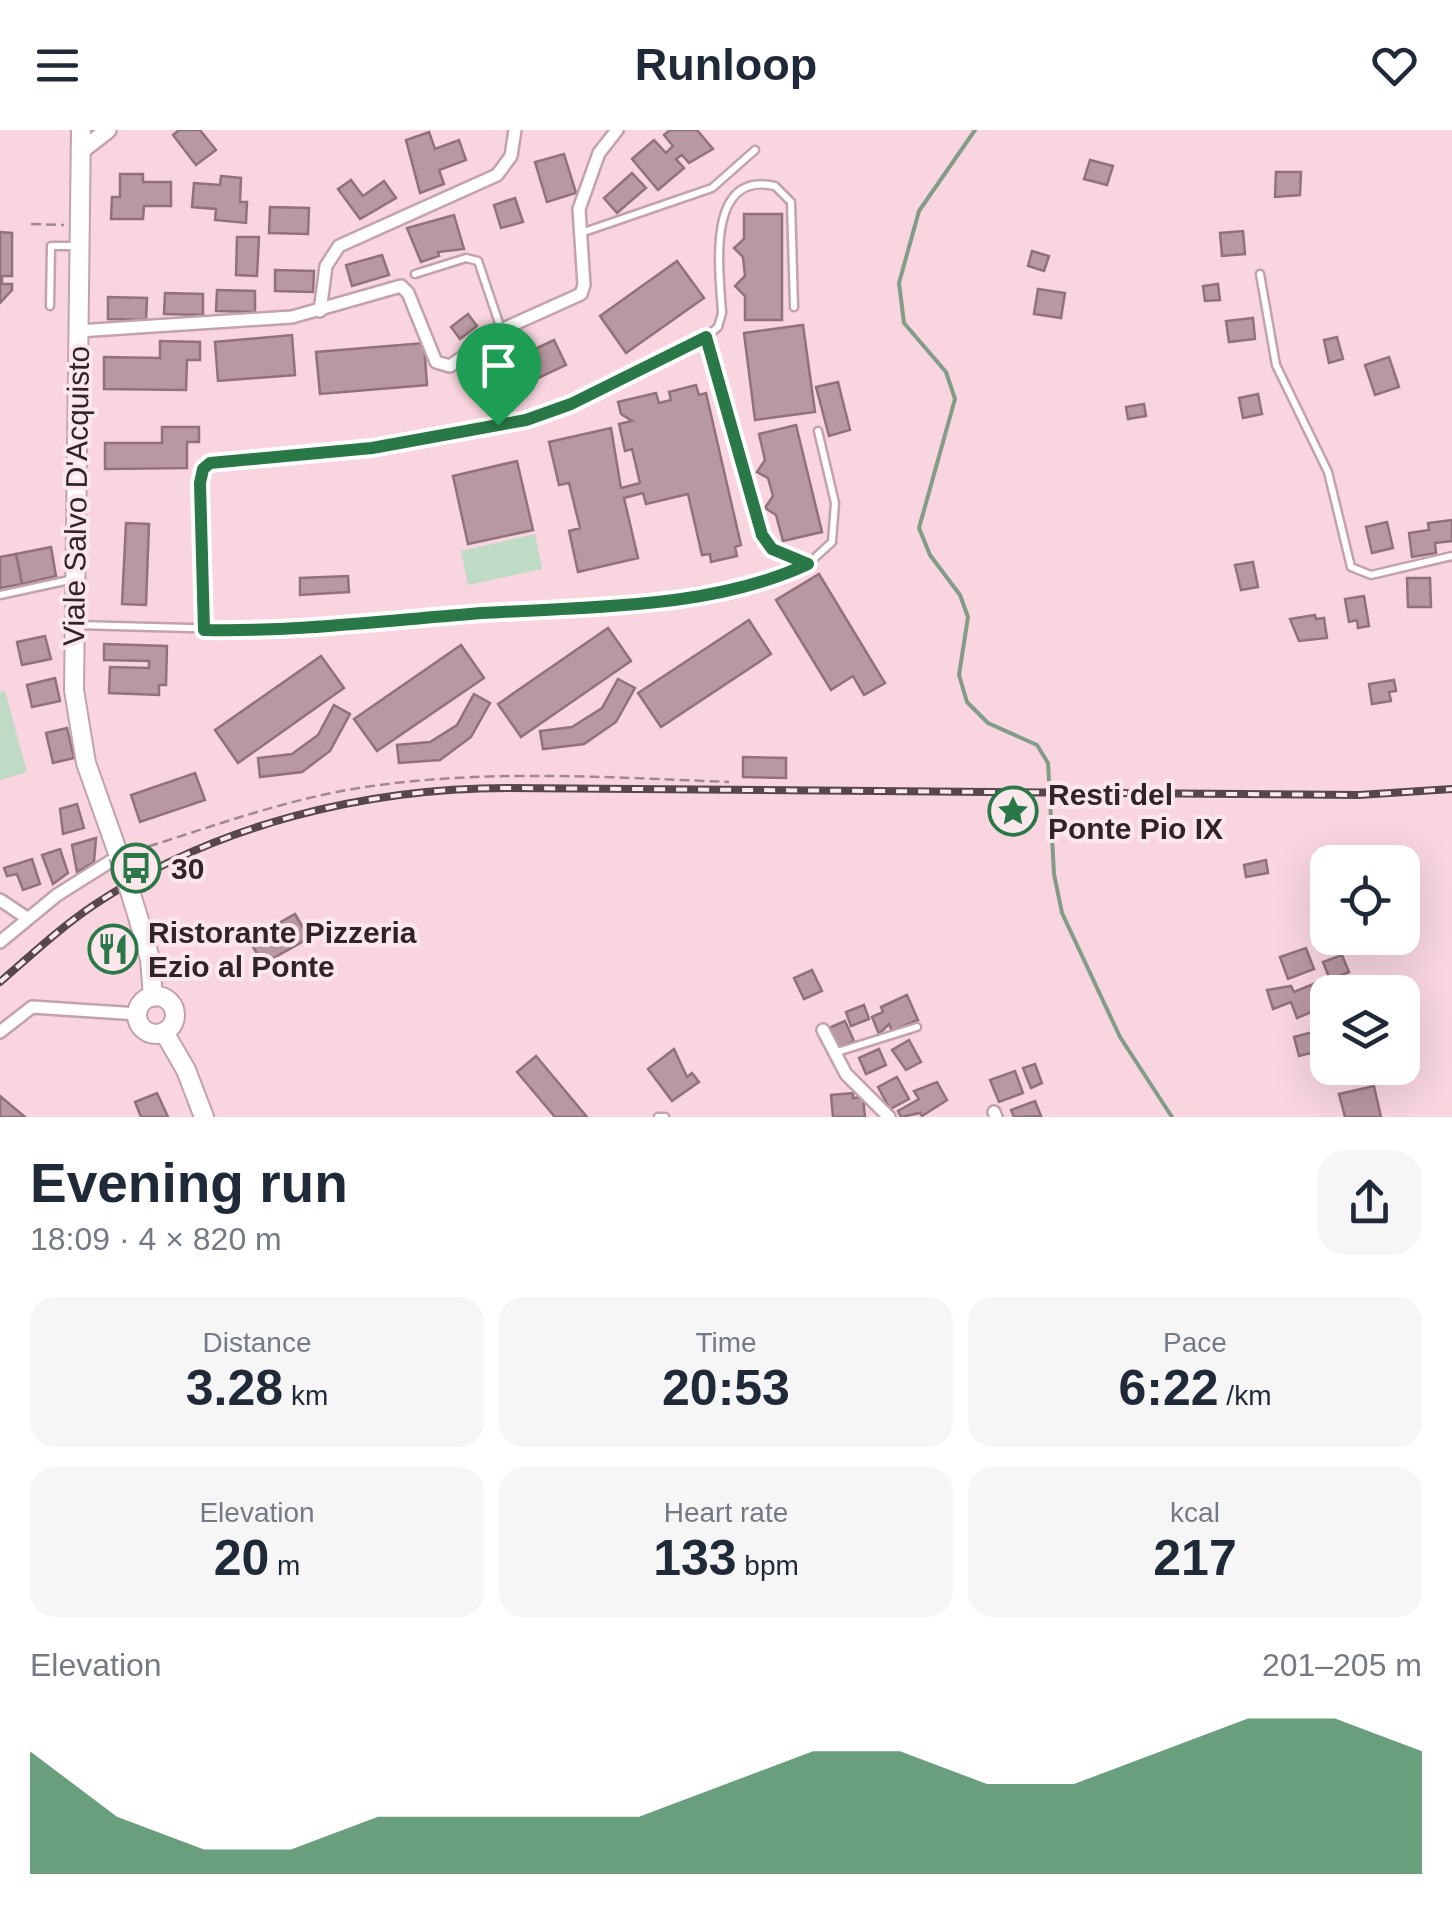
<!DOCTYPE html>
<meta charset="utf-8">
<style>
body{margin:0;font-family:Helvetica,sans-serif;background:#f6f6f7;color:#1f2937;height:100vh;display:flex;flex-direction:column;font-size:38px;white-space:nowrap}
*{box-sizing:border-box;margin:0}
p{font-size:32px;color:#747a83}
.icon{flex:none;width:55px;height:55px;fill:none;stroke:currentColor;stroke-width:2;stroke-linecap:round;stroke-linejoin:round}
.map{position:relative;height:987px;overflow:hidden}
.sheet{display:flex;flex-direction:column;background:#fff;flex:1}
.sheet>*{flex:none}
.controls{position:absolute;left:1310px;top:715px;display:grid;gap:20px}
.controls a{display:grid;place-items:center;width:110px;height:110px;border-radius:20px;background:#fff;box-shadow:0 10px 40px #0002;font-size:50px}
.pin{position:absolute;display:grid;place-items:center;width:85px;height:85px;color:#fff;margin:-102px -42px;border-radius:50% 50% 50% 0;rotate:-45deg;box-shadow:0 0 10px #0007}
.pin .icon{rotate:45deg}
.round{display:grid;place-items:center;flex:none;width:105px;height:105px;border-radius:30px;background:#f6f6f7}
.head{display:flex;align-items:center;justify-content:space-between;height:170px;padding:0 30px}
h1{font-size:55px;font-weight:800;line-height:75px}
.metrics{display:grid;grid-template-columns:repeat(3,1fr);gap:15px;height:170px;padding:10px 30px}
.metrics div{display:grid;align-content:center;border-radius:25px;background:#f6f6f7;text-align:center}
.metrics b{font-size:50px;font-weight:800}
.metrics small{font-size:28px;font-weight:400}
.metrics p{font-size:28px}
.chart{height:280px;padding:20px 30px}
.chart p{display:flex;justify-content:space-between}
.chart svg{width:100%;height:180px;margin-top:10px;fill:#2a7747;opacity:.7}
header{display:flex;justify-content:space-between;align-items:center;height:130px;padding:0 30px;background:#fff;font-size:45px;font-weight:800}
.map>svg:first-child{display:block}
.green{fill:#bfdac5}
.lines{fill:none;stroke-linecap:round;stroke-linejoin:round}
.stream{stroke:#839c89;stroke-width:4}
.building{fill:#b898a1;stroke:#91727b;stroke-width:2.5}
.service-casing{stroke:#c3a2ab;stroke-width:11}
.minor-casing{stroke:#c3a2ab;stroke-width:16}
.tertiary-casing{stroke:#c3a2ab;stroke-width:20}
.secondary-casing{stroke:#c3a2ab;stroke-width:22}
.path{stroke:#a2898f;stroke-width:2.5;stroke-dasharray:10 5;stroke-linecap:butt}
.service{stroke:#fff;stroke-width:6}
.minor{stroke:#fff;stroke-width:11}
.tertiary{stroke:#fff;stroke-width:15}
.secondary{stroke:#fff;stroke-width:18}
.rail-casing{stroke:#57474b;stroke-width:8}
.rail{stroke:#fce7ed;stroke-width:4;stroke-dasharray:11;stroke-linecap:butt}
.secondary-bridge-casing{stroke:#c3a2ab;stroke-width:22;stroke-linecap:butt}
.secondary-bridge{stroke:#fff;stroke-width:18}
.route-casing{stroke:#fff;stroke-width:20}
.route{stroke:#2a7747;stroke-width:12}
.labels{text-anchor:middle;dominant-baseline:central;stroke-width:8;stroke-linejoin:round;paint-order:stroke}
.street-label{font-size:30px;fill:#302427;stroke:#fce7ed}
.poi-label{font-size:30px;font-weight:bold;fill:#302427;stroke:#fce7ed;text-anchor:start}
</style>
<header><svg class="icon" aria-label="menu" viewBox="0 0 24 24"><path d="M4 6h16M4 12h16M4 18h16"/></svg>Runloop<svg class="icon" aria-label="heart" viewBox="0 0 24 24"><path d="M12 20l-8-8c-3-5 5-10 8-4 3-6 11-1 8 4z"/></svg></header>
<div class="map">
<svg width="1452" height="987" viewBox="0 0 1452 987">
<rect width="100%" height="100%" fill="#f8d5df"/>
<!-- green -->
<g class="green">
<path d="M535,404L542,439L468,455L461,421Z"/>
<path d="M5,561L27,642L0,650V562Z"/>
</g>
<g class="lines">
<!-- stream -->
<path class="stream" d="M975,0L919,81L899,153L904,193L946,242L955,269L919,398L930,425L960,465L968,487L959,545L967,572L988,593L1037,615L1048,633L1054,744L1062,783L1120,907L1172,987"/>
</g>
<!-- building -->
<g class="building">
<path d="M179,0H200L216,20L196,35L173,5Z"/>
<path d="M670,0H697L713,19L689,33L682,25L676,29L684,38L658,60L632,29L654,10L666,23L673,16L664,5Z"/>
<path d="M429,2L435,19L459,10L466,30L439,40L444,54L420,63L406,10Z"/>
<path d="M564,24L576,63L547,72L535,32Z"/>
<path d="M1090,30L1113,36L1107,55L1084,49Z"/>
<path d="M1276,42H1301L1300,65L1275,67Z"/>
<path d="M632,43L646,58L617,83L604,68Z"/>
<path d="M120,44H143V52H171V76H144L143,89H111L112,67H120Z"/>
<path d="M221,46L241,48L240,72H247L246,93L215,90L216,79L192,77L194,53L220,55Z"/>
<path d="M351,50L363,66L384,51L396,68L360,89L338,59Z"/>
<path d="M515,68L523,92L501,98L494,75Z"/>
<path d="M270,77L309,78L308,104L269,103Z"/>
<path d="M744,84H782V190H745V166L735,156L745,146L743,127L734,118L744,109Z"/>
<path d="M454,85L464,119L438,122L439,126L421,132L407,98Z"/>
<path d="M1243,101L1245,124L1222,126L1220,103Z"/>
<path d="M0,102L12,103V146H2V154H12V160L0,173Z"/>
<path d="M237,107H259L257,146L236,145Z"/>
<path d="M1032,121L1049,126L1044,141L1028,136Z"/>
<path d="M382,125L389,145L352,156L346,135Z"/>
<path d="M677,131L704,168L626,223L600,186Z"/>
<path d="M275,140L314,141L313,162L275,161Z"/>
<path d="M1218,154L1220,170L1205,171L1203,156Z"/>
<path d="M1038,159L1065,163L1061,188L1034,184Z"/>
<path d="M217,160L255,161V182L216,181Z"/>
<path d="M165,163L203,164V185L164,184Z"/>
<path d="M108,167L147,168L146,190L108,189Z"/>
<path d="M468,184L477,196L460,209L451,197Z"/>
<path d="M1253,188L1255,209L1229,212L1226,191Z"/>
<path d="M803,195L815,282L755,290L744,203Z"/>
<path d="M292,205L295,245L218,251L215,212Z"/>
<path d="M1337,207L1343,229L1329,233L1324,210Z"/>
<path d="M554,210L566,235L521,256L523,260L512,265L509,259L487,270L476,247Z"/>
<path d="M160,211L200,212V230H187L186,260L104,259V227L160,228Z"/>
<path d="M424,213L427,255L320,264L316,222Z"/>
<path d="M1389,227L1399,257L1375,265L1365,235Z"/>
<path d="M838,252L850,300L829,306L816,257Z"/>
<path d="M696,255L699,265L706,263L741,415L735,417L737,426L711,432L710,424L702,425L688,364L646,374L643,363L624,368L638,428L578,442L569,401L580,398L569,353L559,355L549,312L611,298L621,358L640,353L632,319L625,321L619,294L632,291L621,284L618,272L656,263L659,273L671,270L669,262Z"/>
<path d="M1258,264L1262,284L1243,288L1239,268Z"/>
<path d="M1144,274L1146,286L1128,289L1126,277Z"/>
<path d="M796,295L822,402L783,411L776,385L765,378L773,366L768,348L757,342L765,330L759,304Z"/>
<path d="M162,297H199V312H187V338L105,339V313H162Z"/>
<path d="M517,331L533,400L468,414L453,346Z"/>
<path d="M1452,390V411L1435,413L1436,423L1412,427L1409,403L1429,400L1428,393Z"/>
<path d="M1387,392L1393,418L1372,423L1366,397Z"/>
<path d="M126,393L149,394L146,475L122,474Z"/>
<path d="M51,417L56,446L22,454L16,424Z"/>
<path d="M16,424L22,454L0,458V427Z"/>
<path d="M1253,432L1258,457L1241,460L1235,435Z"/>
<path d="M819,444L885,553L864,565L853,546L831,560L776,470Z"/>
<path d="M348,446L349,462L300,465V448Z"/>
<path d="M1407,448H1430L1431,477H1408Z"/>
<path d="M1364,466L1369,496L1358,498L1357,490L1349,492L1345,469Z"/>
<path d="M1315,485L1316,489L1324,488L1327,508L1299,511L1290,489Z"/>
<path d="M749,490L771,524L661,597L638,563Z"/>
<path d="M608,498L631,531L521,607L498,574Z"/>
<path d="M45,506L51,529L22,535L17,512Z"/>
<path d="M104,514L167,516L166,555H159V565L109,563L110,537L149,538V531L104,530Z"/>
<path d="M461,515L484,548L377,621L354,589Z"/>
<path d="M321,526L344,558L238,633L215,600Z"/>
<path d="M55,548L60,571L32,577L27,555Z"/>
<path d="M618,549L635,558L616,592L584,614L543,619L540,601L572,597L602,578Z"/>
<path d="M1394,550L1396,561L1389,562L1391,571L1372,574L1369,554Z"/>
<path d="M474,564L490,573L471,607L440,630L399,633L397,615L430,612L457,595Z"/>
<path d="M334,575L350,584L330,621L302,642L260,647L258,628L292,624L318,605Z"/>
<path d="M67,598L74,628L53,633L46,603Z"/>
<path d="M743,627L786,628V648L743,647Z"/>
<path d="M195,643L205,670L140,692L131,665Z"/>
<path d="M77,674L84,698L63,704L60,679Z"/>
<path d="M96,708L94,732L77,742L72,715Z"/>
<path d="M60,719L68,743L53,754L42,725Z"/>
<path d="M32,729L40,754L23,760L17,744L7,746L4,738Z"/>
<path d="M1266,730L1268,743L1246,747L1244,735Z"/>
<path d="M295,784L309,808L263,834L249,810Z"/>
<path d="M129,804L135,821L98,834L92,817Z"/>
<path d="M1306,818L1314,839L1288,849L1280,827Z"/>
<path d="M1342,825L1349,842L1330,850L1323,832Z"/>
<path d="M812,840L822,861L804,869L794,848Z"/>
<path d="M1316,853L1322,868L1311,873L1314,881L1297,888L1291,872L1273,879L1267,860L1291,856L1294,862Z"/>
<path d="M907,865L918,890L892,901L889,894L879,904L872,887L883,882L881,877Z"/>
<path d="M864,875L869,889L851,896L846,882Z"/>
<path d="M845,891L854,911L838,918L829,898Z"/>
<path d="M1313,902L1318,921L1299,926L1294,907Z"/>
<path d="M909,910L921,932L906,940L892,920Z"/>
<path d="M674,919L687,947L692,943L699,952L672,971L648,939Z"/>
<path d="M879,919L886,935L866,944L859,928Z"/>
<path d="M536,926L587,987H555L517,942Z"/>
<path d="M1035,934L1042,953L1031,958L1023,938Z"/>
<path d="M1015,941L1023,963L999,972L990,950Z"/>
<path d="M897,947L909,969L890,979L878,957Z"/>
<path d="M937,952L947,970L922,986L920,983L901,987L898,981L919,969L914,961Z"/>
<path d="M1374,956L1381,987H1345L1339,964Z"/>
<path d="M157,963L168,987H141L135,972Z"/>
<path d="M853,963V968L863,967L865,987H833L831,965Z"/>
<path d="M0,966L25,987H0Z"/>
<path d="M1035,971L1041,986L1014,987L1011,980Z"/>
</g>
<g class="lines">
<!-- service casing -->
<g class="service-casing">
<g id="service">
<path d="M581,103L712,58L755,20"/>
<path d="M415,144L466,128L478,131L501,199"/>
<path d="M1260,144L1276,235L1328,342L1351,437L1371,445L1452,426"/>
<path d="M50,176L51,116H78"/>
<path d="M794,177L791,72L775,56C704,40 720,144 722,183L718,197L706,207L762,405L773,419L808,434"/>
<path d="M0,465L74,449"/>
<path d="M76,495L261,500L643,471L768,450L808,434L832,412L835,373L818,301"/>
<path d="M204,500L201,348L211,333L385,316L526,289L571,274L706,207"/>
<path d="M834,923L917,897"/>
<path d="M658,987H665"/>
</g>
</g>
<!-- minor casing -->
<g class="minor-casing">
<g id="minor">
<path d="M320,181L326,136L339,116L497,45L511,26L515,0"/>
<path d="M78,201L292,187L401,156L408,163L436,232L450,236L501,200L581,164L584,155L579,79L599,23L617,0"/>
<path d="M0,770L27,788"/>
<path d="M0,812L57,765L119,726"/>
<path d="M823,900L846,944L889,987"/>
<path d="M0,902L32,877L138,884"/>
<path d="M994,982L996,987"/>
</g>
</g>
<!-- tertiary casing -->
<g class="tertiary-casing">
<path id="tertiary" d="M81,21L108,0"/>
</g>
<!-- secondary casing -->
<g class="secondary-casing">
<g id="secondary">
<path d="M81,0L74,560L86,633L119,726"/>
<path d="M138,787L150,829L153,867"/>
<circle cx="156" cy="885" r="19"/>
<path d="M164,902L186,940L204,987"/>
</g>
</g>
<!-- path -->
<g class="path">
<path d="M31,94L64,95"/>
<path d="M134,721C205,699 275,673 347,660C473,638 602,647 729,652"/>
</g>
<!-- service -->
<use href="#service" class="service"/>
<!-- minor -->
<use href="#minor" class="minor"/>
<!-- tertiary -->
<use href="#tertiary" class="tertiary"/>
<!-- secondary -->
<use href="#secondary" class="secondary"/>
<!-- rail casing -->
<g class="rail-casing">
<path id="rail" d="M0,852C30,826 61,797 94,775C214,695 365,658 508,658L1359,665L1452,659"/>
</g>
<!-- rail -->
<use href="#rail" class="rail"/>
<!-- secondary-bridge casing -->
<g class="secondary-bridge-casing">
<path id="secondary-bridge" d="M119,726L138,787"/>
</g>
<!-- secondary-bridge -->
<use href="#secondary-bridge" class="secondary-bridge"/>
</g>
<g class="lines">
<!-- route casing -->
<g class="route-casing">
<path id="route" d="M706,207L762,405L772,419L808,434C707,481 580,476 470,484C382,491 293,502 204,500L200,353L203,339L210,333L372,318L526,290L571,274Z"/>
</g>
<!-- route -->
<use href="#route" class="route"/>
</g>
<!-- icons -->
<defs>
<g id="sight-ring" transform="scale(2.5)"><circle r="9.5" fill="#fce7ed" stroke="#2a7747" stroke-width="1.5"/><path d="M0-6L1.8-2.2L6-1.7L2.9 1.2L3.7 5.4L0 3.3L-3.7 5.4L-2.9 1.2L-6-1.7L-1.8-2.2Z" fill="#2a7747"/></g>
<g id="bus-ring" transform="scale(2.5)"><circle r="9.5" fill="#fce7ed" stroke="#2a7747" stroke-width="1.5"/><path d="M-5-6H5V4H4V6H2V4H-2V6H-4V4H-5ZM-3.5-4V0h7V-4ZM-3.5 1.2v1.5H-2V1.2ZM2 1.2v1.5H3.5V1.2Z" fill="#2a7747"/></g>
<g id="restaurant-ring" transform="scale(2.5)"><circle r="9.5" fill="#fce7ed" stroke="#2a7747" stroke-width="1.5"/><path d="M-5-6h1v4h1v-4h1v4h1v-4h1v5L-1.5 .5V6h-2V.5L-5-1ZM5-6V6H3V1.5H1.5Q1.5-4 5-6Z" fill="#2a7747"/></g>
</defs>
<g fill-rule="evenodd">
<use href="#sight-ring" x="1013" y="681"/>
<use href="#bus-ring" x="136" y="738"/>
<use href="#restaurant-ring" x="113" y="819"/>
</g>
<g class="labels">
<!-- street labels -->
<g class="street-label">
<text transform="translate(76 366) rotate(-89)">Viale Salvo D'Acquisto</text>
</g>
<!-- poi labels -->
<g class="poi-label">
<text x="1048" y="664">Resti del<tspan x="1048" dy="34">Ponte Pio IX</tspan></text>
<text x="171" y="738">30</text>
<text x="148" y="802">Ristorante Pizzeria<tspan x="148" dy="34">Ezio al Ponte</tspan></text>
</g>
</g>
</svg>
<div class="controls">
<a><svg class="icon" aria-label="locate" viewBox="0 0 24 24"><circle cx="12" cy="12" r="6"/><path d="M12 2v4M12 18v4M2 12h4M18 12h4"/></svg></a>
<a><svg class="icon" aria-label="layers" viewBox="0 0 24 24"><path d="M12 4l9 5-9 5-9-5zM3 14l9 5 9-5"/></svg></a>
</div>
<div class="pin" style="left:498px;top:295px;background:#1e9e55"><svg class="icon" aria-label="arrive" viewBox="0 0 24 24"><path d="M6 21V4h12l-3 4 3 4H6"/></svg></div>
</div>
<section class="sheet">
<div class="head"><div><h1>Evening run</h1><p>18:09 · 4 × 820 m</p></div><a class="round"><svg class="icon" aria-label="share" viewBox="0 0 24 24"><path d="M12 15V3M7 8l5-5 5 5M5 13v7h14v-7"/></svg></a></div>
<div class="metrics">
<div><p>Distance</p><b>3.28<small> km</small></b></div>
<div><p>Time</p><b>20:53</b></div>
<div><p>Pace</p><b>6:22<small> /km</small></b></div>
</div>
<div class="metrics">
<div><p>Elevation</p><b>20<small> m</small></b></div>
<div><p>Heart rate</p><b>133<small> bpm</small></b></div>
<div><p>kcal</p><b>217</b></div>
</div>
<div class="chart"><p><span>Elevation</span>201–205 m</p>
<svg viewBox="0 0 160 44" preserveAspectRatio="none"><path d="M0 44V14L10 30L20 38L30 38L40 30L50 30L60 30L70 30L80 22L90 14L100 14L110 22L120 22L130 14L140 6L150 6L160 14V44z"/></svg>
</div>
</section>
